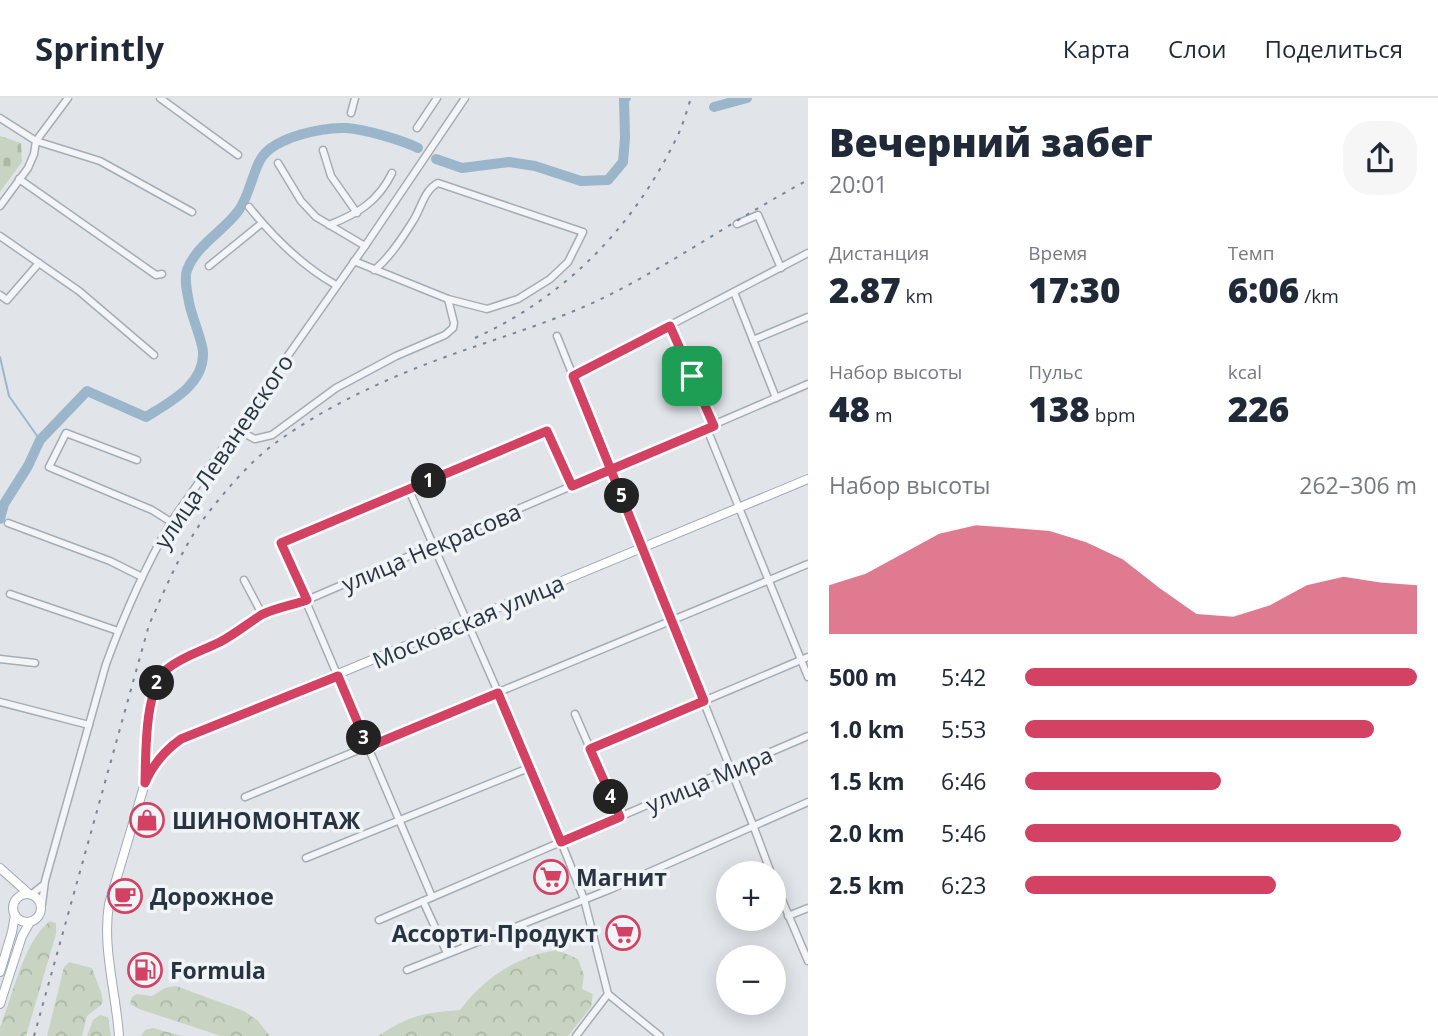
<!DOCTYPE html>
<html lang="ru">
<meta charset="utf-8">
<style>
body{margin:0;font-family:"Open Sans",sans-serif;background:#f6f6f7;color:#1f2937;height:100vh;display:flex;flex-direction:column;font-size:26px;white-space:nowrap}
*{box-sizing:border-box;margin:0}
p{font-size:23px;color:#747a83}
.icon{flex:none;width:38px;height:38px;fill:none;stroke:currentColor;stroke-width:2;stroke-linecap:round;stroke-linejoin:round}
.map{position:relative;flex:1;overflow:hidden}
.panel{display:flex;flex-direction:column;background:#fff;width:630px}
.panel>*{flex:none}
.fabs{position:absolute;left:716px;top:763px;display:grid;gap:14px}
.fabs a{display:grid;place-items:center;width:70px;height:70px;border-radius:50%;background:#fff;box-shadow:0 4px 18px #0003;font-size:35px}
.pin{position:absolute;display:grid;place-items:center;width:60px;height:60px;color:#fff;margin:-30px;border-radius:14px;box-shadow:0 4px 10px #0006}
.km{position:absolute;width:35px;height:35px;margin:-18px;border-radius:50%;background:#222;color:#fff;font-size:19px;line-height:35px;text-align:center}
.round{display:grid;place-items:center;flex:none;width:74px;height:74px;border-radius:28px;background:#f6f6f7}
.head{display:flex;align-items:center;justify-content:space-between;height:119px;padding:0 21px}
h1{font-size:38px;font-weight:800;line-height:52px}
.stats{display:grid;grid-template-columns:repeat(3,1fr);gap:10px;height:119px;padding:7px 21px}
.stats div{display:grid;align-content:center}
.stats b{font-size:35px;font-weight:800}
.stats small{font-size:19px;font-weight:400}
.stats p{font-size:19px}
.chart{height:196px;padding:14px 21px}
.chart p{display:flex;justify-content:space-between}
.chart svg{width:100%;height:126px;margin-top:7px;fill:#d34263;opacity:.7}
ul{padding:0 21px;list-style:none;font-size:23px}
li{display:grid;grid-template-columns:112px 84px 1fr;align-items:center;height:52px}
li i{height:18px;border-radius:9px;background:#d34263}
header{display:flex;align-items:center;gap:42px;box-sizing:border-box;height:98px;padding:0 35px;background:#fff;border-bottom:2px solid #e0e1e3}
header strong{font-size:33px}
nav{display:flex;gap:38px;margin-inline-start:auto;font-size:24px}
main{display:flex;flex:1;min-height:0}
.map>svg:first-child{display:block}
.forest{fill:url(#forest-crowns)}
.cemetery{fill:url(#cemetery-stones)}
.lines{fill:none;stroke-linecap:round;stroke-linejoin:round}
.stream{stroke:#9bb6cb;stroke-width:2}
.river{stroke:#9bb6cb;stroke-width:10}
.minor-casing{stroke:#a6acb4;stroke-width:9}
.major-casing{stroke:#9faab6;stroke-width:10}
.minor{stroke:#f4f5f8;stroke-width:6}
.major{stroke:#fff;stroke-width:8}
.rail{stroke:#798694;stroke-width:2;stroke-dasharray:3.5 7;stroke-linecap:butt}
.route-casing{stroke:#fff;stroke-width:14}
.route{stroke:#d34263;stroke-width:9}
.labels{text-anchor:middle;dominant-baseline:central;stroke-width:7;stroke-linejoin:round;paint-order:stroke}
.street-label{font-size:23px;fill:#283442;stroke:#f0f4f7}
.poi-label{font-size:23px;font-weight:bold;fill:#283442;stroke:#f0f4f7;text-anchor:start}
</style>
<header>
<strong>Sprintly</strong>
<nav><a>Карта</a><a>Слои</a><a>Поделиться</a></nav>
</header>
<main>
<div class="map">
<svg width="808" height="938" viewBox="0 0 808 938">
<defs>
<pattern id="forest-crowns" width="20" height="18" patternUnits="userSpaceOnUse" patternTransform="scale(1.75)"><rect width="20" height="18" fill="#c8d4c1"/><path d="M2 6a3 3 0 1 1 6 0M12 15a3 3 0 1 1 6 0" fill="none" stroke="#acb7a7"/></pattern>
<pattern id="cemetery-stones" width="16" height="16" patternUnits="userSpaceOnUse" patternTransform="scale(1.75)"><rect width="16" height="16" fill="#c8d4c1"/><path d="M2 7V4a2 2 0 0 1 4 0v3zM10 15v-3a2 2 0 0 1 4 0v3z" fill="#acb7a7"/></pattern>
</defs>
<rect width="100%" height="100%" fill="#e1e5ea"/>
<!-- forest -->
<g class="forest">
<path d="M50,823L56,825V836L26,938H0V929C13,898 23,844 50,823Z"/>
<path d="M557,852L578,861L584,877L582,891L593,896L591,909L568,938H378C411,917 422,915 460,912C484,880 517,858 557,852Z"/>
<path d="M69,864L92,870L101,894L103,903L101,907L87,918L82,938H47L64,869Z"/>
<path d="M176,888L244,913L257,922L270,938H221L139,911L130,906L132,899L137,896L152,898L165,890Z"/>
<path d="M100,917L108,919L111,938H87L93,922Z"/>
<path d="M153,930L182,938H141L145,932Z"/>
</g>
<!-- cemetery -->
<path class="cemetery" d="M0,38L21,45L22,64L0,94Z"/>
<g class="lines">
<!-- stream -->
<path class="stream" d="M0,259L9,298L40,342"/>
<!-- river -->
<g class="river">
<path d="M714,9L747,0"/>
<path d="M436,61L462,70L509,64L535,68L581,83L608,82L623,64L625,40L624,1L626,0"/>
<path d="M0,421L4,406L28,368L40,342L87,293L146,319C170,304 204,287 203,255C203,244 191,217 189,204C187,194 184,181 187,172C197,146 223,134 239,112C250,96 253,72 262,59C276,39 323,29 346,30C364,31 402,42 418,50"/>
</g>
<!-- minor casing -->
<g class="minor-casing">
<g id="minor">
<path d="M160,0L238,57"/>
<path d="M351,15L355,0"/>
<path d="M0,20L36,43L100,63L192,114"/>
<path d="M417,30L437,0"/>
<path d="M323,52L331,78L357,115"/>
<path d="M278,65L301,103L316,119L365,148"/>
<path d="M19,81L156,177L162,176"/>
<path d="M0,108L28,70L34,56L36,43L68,0"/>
<path d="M249,109C274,140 302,168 336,187"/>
<path d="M737,126L758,117L781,170"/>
<path d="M329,127C357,116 378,104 392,75"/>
<path d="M0,138L79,193L154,257"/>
<path d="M354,163L448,201L487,211L518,201L550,181L568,164L583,134L438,85C424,92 421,111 413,123C403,139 389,161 374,172"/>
<path d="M209,168L262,125"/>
<path d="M734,194L776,300"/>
<path d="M0,197L7,202L39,165"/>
<path d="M670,227L714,328"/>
<path d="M557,238L753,727L771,775"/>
<path d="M753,242L808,219"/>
<path d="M573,278L808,155"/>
<path d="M236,331L255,341L272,337L336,290L396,258L445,237L453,230L454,225L448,201"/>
<path d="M707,331L808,579"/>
<path d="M137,362L66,335L49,369L152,412L171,424"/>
<path d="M409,392L531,669L584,801L608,896"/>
<path d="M8,425L110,463L142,479"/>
<path d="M244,482L262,516"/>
<path d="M10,496L118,533"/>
<path d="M0,561L35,565"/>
<path d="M0,604L89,627"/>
<path d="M575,616L620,719"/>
<path d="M590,651L808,559"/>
<path d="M145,684C146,654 144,590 168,570C184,558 203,553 221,543C235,536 247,525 261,517C274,510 293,507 307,502L808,286"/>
<path d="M245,699L808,466"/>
<path d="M306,760L531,669"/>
<path d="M774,783L808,863"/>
<path d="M32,796L42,788"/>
<path d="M432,799L281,445L547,333L572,388"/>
<path d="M423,803L447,855"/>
<path d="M42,806L45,783L106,566C124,517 145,469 171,424L365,148L465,0"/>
<path d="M788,818L808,810"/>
<path d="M379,822L808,638"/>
<path d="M407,872L611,791L808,704"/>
<path d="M608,896L660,938"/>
<path d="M576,938L608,896"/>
</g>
</g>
<!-- major casing -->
<g class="major-casing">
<g id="major">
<path d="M0,770L28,795"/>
<circle cx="27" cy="810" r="14"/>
<path d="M0,874L12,834L15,817"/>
<path d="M0,906L22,838L30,824"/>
<path d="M119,938C116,894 102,850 109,806L145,685C153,666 164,653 181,641L808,381"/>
</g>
</g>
<!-- minor -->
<use href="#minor" class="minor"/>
<!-- major -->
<use href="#major" class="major"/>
<!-- rail -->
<g class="rail">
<path d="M475,240C564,199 630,133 674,45C682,31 686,15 691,0"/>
<path d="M34,938L149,527C166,489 182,449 208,415C227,391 250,364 274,346C326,308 387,280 448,258C498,240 549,225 597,203C670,168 736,120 808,82"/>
</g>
</g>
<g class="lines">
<!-- route casing -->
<g class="route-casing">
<path id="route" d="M692,278L714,328L707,331L572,388L547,333L281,445L307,502C293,507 274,510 261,517C247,526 235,536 220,544C202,553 183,558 167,571C144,592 146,656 145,685C153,666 164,653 181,641L338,578L368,649L498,595L561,744L620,719L590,651L704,603C661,494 617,386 573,278L670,228L692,278"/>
</g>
<!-- route -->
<use href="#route" class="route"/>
</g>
<!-- icons -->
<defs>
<g id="shop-ring" transform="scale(1.75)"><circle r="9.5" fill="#f0f4f7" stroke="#d34263" stroke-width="1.5"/><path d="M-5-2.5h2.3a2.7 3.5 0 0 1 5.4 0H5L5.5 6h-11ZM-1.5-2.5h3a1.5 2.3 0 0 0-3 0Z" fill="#d34263"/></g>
<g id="supermarket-ring" transform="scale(1.75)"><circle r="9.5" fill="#f0f4f7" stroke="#d34263" stroke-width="1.5"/><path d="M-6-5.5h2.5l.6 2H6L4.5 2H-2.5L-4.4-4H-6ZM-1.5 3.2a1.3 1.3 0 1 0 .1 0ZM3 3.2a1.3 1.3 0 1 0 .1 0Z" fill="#d34263"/></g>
<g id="cafe-ring" transform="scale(1.75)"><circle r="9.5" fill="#f0f4f7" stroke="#d34263" stroke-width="1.5"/><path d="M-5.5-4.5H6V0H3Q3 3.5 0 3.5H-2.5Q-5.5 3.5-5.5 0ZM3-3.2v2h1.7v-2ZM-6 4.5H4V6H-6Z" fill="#d34263"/></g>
<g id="fuel-ring" transform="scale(1.75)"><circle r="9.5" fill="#f0f4f7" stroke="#d34263" stroke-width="1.5"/><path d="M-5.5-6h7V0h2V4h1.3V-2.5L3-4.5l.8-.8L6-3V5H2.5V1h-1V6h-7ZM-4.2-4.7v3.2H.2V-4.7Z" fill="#d34263"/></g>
</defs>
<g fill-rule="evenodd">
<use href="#shop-ring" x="147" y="722"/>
<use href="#supermarket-ring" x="551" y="779"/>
<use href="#cafe-ring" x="125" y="798"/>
<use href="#supermarket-ring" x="623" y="835"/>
<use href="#fuel-ring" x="145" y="872"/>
</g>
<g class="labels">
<!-- street labels -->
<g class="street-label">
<text transform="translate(223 353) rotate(-56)">улица Леваневского</text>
<text transform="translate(431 449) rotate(-23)">улица Некрасова</text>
<text transform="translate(468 523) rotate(-23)">Московская улица</text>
<text transform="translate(709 681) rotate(-23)">улица Мира</text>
</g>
<!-- poi labels -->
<g class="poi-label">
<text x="172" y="722">ШИНОМОНТАЖ</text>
<text x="576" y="779">Магнит</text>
<text x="150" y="798">Дорожное</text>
<text x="598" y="835" text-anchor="end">Ассорти-Продукт</text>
<text x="170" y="872">Formula</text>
</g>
</g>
</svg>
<div class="fabs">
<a>+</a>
<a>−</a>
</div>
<div class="pin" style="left:692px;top:278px;background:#1e9e55"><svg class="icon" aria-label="arrive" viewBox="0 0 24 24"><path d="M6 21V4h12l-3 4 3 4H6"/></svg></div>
<b class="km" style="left:429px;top:383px">1</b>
<b class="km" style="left:157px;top:585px">2</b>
<b class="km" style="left:364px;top:640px">3</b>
<b class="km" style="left:611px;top:699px">4</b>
<b class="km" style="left:622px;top:398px">5</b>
</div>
<section class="panel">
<div class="head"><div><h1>Вечерний забег</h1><p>20:01</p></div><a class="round"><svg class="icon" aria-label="share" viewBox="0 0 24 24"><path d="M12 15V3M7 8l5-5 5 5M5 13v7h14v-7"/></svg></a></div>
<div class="stats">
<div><p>Дистанция</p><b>2.87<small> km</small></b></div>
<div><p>Время</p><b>17:30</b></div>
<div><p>Темп</p><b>6:06<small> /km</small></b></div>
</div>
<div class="stats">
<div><p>Набор высоты</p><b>48<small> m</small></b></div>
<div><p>Пульс</p><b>138<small> bpm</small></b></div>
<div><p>kcal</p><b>226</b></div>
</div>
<div class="chart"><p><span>Набор высоты</span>262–306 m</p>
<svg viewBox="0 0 160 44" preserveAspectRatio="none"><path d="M0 44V27L10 23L20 16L30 9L40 6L50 7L60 8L70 12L80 18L90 28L100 37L110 38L120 34L130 27L140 24L150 26L160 27V44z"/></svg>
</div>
<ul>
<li><b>500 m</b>5:42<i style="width:100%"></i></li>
<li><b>1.0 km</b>5:53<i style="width:89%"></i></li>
<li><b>1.5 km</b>6:46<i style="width:50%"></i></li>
<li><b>2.0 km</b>5:46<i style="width:96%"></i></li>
<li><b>2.5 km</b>6:23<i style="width:64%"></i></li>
</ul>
</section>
</main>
